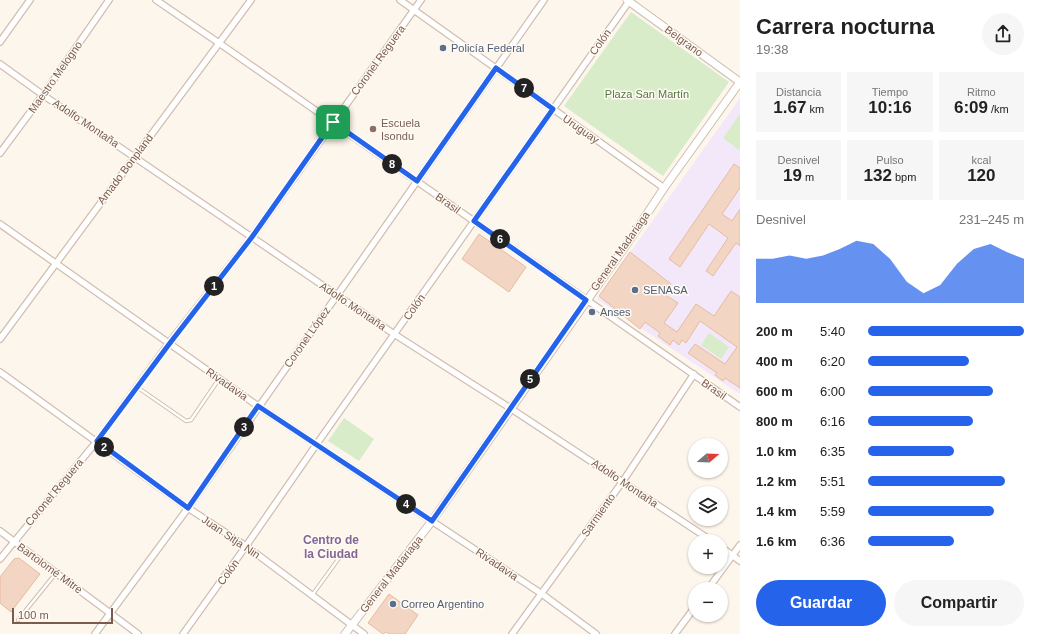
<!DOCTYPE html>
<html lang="es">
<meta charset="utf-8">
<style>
body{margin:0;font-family:Helvetica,sans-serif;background:#f6f6f6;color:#222;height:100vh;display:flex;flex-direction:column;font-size:15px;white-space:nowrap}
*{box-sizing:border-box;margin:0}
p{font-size:13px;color:#767676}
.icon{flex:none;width:22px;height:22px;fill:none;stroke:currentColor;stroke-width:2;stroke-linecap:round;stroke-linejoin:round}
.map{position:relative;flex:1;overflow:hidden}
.side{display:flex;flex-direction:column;background:#fff;width:300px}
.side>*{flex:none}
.needle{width:26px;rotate:71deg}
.controls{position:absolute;left:688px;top:438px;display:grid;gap:8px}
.controls a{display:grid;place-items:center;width:40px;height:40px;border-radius:50%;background:#fff;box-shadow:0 1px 3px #0004;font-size:20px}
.scale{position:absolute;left:12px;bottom:10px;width:101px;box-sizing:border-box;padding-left:4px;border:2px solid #7a5c4d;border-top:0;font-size:11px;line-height:14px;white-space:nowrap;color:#7a5c4d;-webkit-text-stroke:3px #fffaf3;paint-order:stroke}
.pin{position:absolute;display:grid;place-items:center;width:34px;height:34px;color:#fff;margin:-17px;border-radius:8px;box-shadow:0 2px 6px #0006}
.km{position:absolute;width:20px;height:20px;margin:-10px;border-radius:50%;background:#222;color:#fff;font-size:11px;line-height:20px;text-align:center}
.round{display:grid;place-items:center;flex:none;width:42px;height:42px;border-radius:21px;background:#f6f6f6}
.summary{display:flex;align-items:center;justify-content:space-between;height:68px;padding:0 16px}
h1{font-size:22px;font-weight:800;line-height:30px}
.metrics{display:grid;grid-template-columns:repeat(3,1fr);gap:6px;height:68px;padding:4px 16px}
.metrics div{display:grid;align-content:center;border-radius:0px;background:#f6f6f6;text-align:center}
.metrics b{font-size:17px;font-weight:800}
.metrics small{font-size:11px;font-weight:400}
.metrics p{font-size:11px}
.chart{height:112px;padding:8px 16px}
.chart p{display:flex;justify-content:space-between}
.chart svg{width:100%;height:72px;margin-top:4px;fill:#2563eb;opacity:.7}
.action{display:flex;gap:8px;margin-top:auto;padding:8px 16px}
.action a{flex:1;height:46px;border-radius:24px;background:#2563eb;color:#fff;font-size:16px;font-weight:800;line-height:46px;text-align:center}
.action a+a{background:#f6f6f6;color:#222}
ul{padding:0 16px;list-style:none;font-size:13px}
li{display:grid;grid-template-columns:64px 48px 1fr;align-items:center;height:30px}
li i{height:10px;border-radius:5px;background:#2563eb}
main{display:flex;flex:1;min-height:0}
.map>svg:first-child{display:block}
.education{fill:#f3e8fa}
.green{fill:#d8ecc9}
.building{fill:#f3d5c3;stroke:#e6bba3}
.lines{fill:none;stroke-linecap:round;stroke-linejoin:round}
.service-casing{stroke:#d1beb0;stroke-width:4.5}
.minor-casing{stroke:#d1beb0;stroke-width:8}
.tertiary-casing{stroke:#d1beb0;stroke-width:9}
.service{stroke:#fff;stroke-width:2.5}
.minor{stroke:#fff;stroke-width:5.5}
.tertiary{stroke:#fff;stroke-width:7}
.route-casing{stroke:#fff;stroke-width:8}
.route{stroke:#2563eb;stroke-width:5}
.service-dot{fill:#5c6f8a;stroke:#fffaf3;stroke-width:1.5}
.education-dot{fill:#8d6e63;stroke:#fffaf3;stroke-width:1.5}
.labels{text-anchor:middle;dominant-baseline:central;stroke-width:3;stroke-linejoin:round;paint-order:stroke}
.street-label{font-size:11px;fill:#7a5c4d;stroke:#fffaf3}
.service-label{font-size:11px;fill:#4e5e75;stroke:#fffaf3;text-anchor:start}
.park-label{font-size:11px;fill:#537a41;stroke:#fffaf3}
.education-label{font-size:11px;fill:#785e54;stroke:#fffaf3;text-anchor:start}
.neighbourhood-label{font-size:12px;font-weight:bold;fill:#846695;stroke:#fffaf3}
</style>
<main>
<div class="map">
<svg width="740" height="634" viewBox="0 0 740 634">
<rect width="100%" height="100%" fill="#fdf6ec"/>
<!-- education -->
<path class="education" d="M740,98V394L597,299Z"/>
<!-- green -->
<g class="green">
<path d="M631,12L729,82L663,176L564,106Z"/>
<path d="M740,114V148L739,150L723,138Z"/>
<path d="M709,333L729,347L721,359L701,345Z"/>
<path d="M344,418L374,439L359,461L328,441Z"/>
</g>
<!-- building -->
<g class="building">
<path d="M734,164L740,168V188L722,214L732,221L740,209V246L736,243L713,276L706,271L728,238L709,224L680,267L669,259Z"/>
<path d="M479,234L526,267L509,292L462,259Z"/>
<path d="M630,252L671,284L664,294L678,303L664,323L677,332L696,304L714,316L731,291L740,297V388L725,378L723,381L715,375L717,373L688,353L695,344L725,364L737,347L700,321L686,343L682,340L679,345L673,340L670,345L658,336L660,333L645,322L640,329L599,296Z"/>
<path d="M19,558L40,574L11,612L0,603V577L14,559Z"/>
<path d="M389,594L418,615L405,634H390L386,632L383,634L368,623Z"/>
</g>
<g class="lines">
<!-- service casing -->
<g class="service-casing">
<g id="service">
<path d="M137,387L186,421L191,420L219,379"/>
<path d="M313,594L342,554"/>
<path d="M18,620L56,573"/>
</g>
</g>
<!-- minor casing -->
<g class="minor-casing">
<g id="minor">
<path d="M156,0L219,43L740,407"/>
<path d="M400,0L664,188"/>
<path d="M0,42L30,0"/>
<path d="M0,64L43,95L394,334L510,408L712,541"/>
<path d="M0,153L43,95L109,0"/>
<path d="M0,224L258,406L542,594L596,634"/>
<path d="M0,339L251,0"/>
<path d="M0,372L188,508L246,546L364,634"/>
<path d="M0,531L138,634"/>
<path d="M721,547L740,561"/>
<path d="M0,559L97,441L169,343L252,237L421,0"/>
<path d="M708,589L740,545"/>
<path d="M95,634L188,508L544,0"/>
<path d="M183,634L246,546L316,445L630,0"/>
<path d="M512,634L623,481L694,374"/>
<path d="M675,634L695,607"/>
</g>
</g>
<!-- tertiary casing -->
<g class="tertiary-casing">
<g id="tertiary">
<path d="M627,0L740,82"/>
<path d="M345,634L432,521L631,238L664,188L740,82"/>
</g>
</g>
<!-- service -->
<use href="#service" class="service"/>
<!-- minor -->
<use href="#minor" class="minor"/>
<!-- tertiary -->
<use href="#tertiary" class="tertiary"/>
</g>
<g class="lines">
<!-- route casing -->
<g class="route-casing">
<path id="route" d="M496,68L553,109L474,221L586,300L432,521L258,406L188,508L97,441L170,343L252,237L333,122L417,181Z"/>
</g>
<!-- route -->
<use href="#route" class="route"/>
</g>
<!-- markers -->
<g class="service-dot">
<circle cx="443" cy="48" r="4"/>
<circle cx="635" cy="290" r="4"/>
<circle cx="592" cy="312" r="4"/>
<circle cx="393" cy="604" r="4"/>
</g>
<circle class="education-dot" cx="373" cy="129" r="4"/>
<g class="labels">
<!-- street labels -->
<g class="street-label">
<text transform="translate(684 41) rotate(36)">Belgrano</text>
<text transform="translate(600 42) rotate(-55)">Colón</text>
<text transform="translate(378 60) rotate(-54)">Coronel Reguera</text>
<text transform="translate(55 77) rotate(-55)">Maestro Melogno</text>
<text transform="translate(86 123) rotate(34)">Adolfo Montaña</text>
<text transform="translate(581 129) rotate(35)">Uruguay</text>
<text transform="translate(125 169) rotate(-53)">Amado Bonpland</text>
<text transform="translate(448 203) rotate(35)">Brasil</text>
<text transform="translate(620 251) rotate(-55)">General Madariaga</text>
<text transform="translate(353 306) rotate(34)">Adolfo Montaña</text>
<text transform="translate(414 307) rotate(-55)">Colón</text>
<text transform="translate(307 337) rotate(-55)">Coronel López</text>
<text transform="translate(227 384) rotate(35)">Rivadavia</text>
<text transform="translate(714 389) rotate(35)">Brasil</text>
<text transform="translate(625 483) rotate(34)">Adolfo Montaña</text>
<text transform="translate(54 492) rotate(-50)">Coronel Reguera</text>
<text transform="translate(598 515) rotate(-55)">Sarmiento</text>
<text transform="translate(231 537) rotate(34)">Juan Sitja Nin</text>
<text transform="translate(497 564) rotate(34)">Rivadavia</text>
<text transform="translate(50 568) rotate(36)">Bartolomé Mitre</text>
<text transform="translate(228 572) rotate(-54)">Colón</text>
<text transform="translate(391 574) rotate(-52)">General Madariaga</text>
</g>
<!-- service labels -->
<g class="service-label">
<text x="451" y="48">Policía Federal</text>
<text x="643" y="290">SENASA</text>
<text x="600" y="312">Anses</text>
<text x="401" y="604">Correo Argentino</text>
</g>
<!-- park labels -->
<g class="park-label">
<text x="647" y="94">Plaza San Martín</text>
</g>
<!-- education labels -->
<g class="education-label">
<text x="381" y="123">Escuela<tspan x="381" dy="13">Isondu</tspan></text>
</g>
<!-- neighbourhood labels -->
<g class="neighbourhood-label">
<text x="331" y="540">Centro de<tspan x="331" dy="14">la Ciudad</tspan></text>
</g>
</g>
</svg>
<div class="controls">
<a><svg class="needle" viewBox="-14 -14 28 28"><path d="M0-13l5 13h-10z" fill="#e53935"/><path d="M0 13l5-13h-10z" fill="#767676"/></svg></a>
<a><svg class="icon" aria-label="layers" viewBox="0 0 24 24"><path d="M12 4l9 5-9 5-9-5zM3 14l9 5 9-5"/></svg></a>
<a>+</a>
<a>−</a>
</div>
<div class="scale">100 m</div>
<div class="pin" style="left:333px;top:122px;background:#1e9e55"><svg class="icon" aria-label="arrive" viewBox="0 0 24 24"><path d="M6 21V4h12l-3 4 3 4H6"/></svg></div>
<b class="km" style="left:214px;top:286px">1</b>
<b class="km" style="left:104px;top:447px">2</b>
<b class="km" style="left:244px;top:427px">3</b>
<b class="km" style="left:406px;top:504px">4</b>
<b class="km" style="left:530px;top:379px">5</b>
<b class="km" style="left:500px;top:239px">6</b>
<b class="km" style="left:524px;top:88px">7</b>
<b class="km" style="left:392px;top:164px">8</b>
</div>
<section class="side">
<div class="summary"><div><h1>Carrera nocturna</h1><p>19:38</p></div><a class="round"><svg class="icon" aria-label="share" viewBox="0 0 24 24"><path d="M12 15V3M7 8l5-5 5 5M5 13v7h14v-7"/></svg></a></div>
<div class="metrics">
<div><p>Distancia</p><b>1.67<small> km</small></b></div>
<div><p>Tiempo</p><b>10:16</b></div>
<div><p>Ritmo</p><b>6:09<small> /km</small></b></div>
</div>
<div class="metrics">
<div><p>Desnivel</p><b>19<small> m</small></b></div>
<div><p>Pulso</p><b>132<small> bpm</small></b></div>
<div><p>kcal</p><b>120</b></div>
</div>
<div class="chart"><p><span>Desnivel</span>231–245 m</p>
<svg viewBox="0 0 160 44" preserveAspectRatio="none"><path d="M0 44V17L10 17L20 15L30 17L40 15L50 11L60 6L70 8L80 17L90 31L100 38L110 33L120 20L130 11L140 8L150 13L160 17V44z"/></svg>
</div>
<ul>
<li><b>200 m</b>5:40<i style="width:100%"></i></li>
<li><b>400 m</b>6:20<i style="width:65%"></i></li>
<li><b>600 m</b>6:00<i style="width:80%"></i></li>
<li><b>800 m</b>6:16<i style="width:67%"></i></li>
<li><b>1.0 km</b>6:35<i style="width:55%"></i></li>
<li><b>1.2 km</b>5:51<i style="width:88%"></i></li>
<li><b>1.4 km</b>5:59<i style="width:81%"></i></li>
<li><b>1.6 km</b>6:36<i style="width:55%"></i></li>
</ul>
<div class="action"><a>Guardar</a><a>Compartir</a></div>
</section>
</main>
